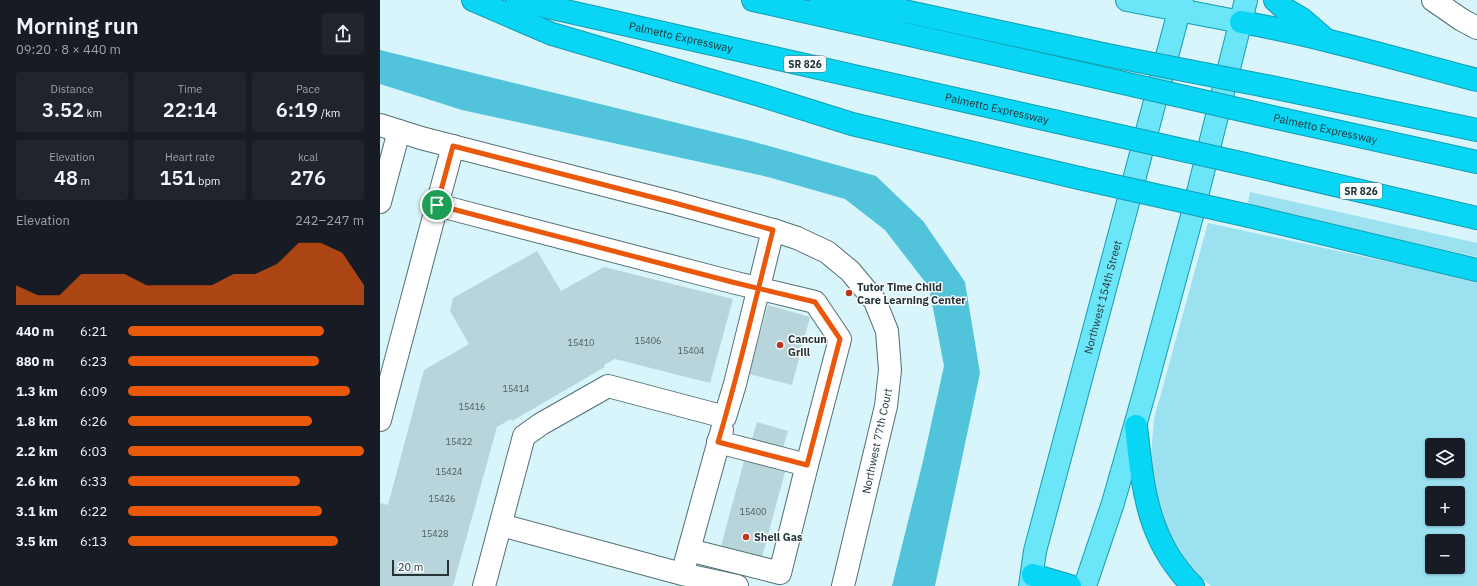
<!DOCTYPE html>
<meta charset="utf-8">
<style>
body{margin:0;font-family:"IBM Plex Sans",sans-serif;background:#20242c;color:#f1f3f6;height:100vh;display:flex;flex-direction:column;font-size:15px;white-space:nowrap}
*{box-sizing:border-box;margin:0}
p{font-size:13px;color:#9ea1a6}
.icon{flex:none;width:22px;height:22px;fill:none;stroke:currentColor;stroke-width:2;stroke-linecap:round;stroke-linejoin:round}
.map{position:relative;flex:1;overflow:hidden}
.side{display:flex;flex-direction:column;background:#171b24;width:380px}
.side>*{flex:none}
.fabs{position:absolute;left:1045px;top:438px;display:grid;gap:8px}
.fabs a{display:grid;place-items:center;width:40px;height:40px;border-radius:4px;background:#171b24;box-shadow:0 1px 3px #0004;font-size:20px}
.scale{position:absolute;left:12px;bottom:10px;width:57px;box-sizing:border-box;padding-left:4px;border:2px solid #283336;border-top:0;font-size:11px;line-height:14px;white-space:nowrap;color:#283336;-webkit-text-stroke:3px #f7fdfe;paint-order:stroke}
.pin{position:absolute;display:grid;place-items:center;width:34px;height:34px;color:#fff;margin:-17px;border:2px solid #fff;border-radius:50%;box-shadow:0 1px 4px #0007}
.round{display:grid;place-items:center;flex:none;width:42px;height:42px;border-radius:4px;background:#20242c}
.overview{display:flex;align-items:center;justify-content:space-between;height:68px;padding:0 16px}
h1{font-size:22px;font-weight:600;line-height:30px}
.metrics{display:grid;grid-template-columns:repeat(3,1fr);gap:6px;height:68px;padding:4px 16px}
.metrics div{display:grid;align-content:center;border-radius:4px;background:#20242c;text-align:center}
.metrics b{font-size:20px;font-weight:600}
.metrics small{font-size:11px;font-weight:400}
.metrics p{font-size:11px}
.chart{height:112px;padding:8px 16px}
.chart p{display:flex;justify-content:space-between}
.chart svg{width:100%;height:72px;margin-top:4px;fill:#ea580c;opacity:.7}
ul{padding:0 16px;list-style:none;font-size:13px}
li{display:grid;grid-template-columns:64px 48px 1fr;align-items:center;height:30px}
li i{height:10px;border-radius:5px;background:#ea580c}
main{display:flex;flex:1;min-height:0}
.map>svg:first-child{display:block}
.green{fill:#9be1f0;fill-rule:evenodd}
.water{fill:#51c3da}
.building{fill:#b8d5db}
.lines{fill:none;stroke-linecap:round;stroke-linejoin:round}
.minor-casing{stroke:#536e74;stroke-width:24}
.major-casing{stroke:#149db2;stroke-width:24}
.highway-casing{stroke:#149db2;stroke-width:24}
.minor{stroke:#fff;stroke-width:22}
.major{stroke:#6be6f8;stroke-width:22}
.highway{stroke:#09d6f4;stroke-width:22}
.highway-bridge-casing{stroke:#149db2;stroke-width:24;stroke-linecap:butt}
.highway-bridge{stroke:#09d6f4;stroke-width:22}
.route-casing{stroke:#fff;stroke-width:8}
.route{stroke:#ea580c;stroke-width:5}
.poi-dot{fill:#bf341a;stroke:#f7fdfe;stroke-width:1.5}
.labels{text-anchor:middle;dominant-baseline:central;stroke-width:3;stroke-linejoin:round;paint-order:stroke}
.number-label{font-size:9px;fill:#4c5c5f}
.shield{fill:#f7fdfe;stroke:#667072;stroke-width:1}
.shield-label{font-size:10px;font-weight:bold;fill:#283336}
.street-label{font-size:11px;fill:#283336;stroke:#f7fdfe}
.poi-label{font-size:11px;font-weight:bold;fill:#283336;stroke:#f7fdfe;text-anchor:start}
</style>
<main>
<section class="side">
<div class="overview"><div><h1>Morning run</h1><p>09:20 · 8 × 440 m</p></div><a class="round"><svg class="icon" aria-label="share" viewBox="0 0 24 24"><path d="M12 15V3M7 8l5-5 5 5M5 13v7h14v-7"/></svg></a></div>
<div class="metrics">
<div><p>Distance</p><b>3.52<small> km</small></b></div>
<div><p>Time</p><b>22:14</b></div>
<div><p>Pace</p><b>6:19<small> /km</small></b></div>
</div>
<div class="metrics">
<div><p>Elevation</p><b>48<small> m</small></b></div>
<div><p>Heart rate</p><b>151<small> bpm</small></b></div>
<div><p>kcal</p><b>276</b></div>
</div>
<div class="chart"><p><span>Elevation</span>242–247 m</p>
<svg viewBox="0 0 160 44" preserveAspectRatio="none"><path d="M0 44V32L10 38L20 38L30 25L40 25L50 25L60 32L70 32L80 32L90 32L100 25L110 25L120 19L130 6L140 6L150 12L160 32V44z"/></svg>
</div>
<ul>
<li><b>440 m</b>6:21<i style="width:83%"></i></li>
<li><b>880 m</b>6:23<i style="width:81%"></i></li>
<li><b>1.3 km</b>6:09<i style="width:94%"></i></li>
<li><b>1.8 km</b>6:26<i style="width:78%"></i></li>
<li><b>2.2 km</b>6:03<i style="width:100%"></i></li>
<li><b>2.6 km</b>6:33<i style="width:73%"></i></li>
<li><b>3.1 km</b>6:22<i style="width:82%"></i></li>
<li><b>3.5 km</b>6:13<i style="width:89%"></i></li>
</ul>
</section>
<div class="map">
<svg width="1097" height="586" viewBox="0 0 1097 586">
<rect width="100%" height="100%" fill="#d7f5fb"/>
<!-- green -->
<g class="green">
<path d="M870,192L1097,243V257L881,208L868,203Z"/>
<path d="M828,223L1097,281V586H831L824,580L805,558L794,540L784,522L769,480L774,419ZM1052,445H1078V471H1052ZM1052,493H1078V519H1052ZM1052,541H1078V567H1052Z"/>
</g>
<!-- water -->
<path class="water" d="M0,50L371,141L496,176L543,221L585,282L600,373L555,586H512L543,461L564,366L549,287L505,230L465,199L388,177L82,110L0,84Z"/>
<!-- building -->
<g class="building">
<path d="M157,251L181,291L224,267L353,299L330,383L235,359L224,365L225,367L132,421L131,419L117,427L73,586H0V503L8,505L44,370L89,344L70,311L73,298Z"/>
<path d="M388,305L430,317L412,385L369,374Z"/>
<path d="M377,422L408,431L402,451L371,442Z"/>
<path d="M364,461L405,472L381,561L340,550Z"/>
</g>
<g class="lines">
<!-- minor casing -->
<g class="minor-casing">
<g id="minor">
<path d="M1053,0L1082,20L1097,28"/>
<path d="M0,125L41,138L291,202L393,230L417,238L447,252L470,271L495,301L507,331L510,370L506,406L463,586"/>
<path d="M73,146L57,205L352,282L435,302L460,339L427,465"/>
<path d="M0,202L19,131"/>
<path d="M0,420L57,205"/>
<path d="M121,525L302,574L357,586"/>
<path d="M309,550L400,573L427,465L338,442"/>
<path d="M305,564L342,430"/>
<path d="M104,586L144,436L161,424L228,386L345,417L355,384L393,230"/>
</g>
</g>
<!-- major casing -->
<g class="major-casing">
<g id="major">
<path d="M747,0L861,22"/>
<path id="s1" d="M650,586L655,551L802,0"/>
<path d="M705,586L733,503L764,394L812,216L866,0"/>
</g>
</g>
<!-- highway casing -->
<g class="highway-casing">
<g id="highway">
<path d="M93,0L172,34L383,96L472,124L699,178"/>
<path id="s2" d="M137,0L713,130"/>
<path d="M373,0L726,79"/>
<path d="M895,0L905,9L922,19L944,38"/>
<path d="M441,3L524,11L732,56"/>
<path d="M861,22C941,36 1019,60 1097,80"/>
<path d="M886,86L1097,130"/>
<path id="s3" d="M879,114L1097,162"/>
<path d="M865,164L1097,218"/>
<path d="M869,216L1097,270"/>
<path d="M756,426C763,487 766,539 813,586"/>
<path d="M653,575L690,586"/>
</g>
</g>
<!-- minor -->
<use href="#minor" class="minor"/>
<!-- major -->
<use href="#major" class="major"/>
<!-- highway -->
<use href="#highway" class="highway"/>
<!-- highway-bridge casing -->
<g class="highway-bridge-casing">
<g id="highway-bridge">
<path d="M732,56L886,86"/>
<path d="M726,79L879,114"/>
<path d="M713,130L865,164"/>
<path d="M699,178L869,216"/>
</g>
</g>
<!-- highway-bridge -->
<use href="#highway-bridge" class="highway-bridge"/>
</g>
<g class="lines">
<!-- route casing -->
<g class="route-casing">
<path id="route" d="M57,205L352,282L435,302L460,339L427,465L338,442C359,372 375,301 393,230L291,202L73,146L57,205"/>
</g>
<!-- route -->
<use href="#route" class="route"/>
</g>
<!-- markers -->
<g class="poi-dot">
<circle cx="469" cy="293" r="4"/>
<circle cx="400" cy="345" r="4"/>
<circle cx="366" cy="537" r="4"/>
</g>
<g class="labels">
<!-- number labels -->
<g class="number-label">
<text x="268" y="340">15406</text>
<text x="201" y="342">15410</text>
<text x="311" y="350">15404</text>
<text x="136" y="388">15414</text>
<text x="92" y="406">15416</text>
<text x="79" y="441">15422</text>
<text x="69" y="471">15424</text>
<text x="62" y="498">15426</text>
<text x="373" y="511">15400</text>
<text x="55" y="533">15428</text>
</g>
<!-- shield labels -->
<g class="shield">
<rect x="404" y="56" width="42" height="16" rx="3"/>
<rect x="960" y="183" width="42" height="16" rx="3"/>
</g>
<g class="shield-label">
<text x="425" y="64">SR 826</text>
<text x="981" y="191">SR 826</text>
</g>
<!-- street labels -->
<g class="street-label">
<text stroke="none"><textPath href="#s2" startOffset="168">Palmetto Expressway</textPath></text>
<text stroke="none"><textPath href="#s2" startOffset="492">Palmetto Expressway</textPath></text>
<text stroke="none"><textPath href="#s3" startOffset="68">Palmetto Expressway</textPath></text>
<text stroke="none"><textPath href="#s1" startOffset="298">Northwest 154th Street</textPath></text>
<text transform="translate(497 441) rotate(-78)">Northwest 77th Court</text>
</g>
<!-- poi labels -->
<g class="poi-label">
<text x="477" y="287">Tutor Time Child<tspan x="477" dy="13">Care Learning Center</tspan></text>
<text x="408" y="339">Cancun<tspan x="408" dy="13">Grill</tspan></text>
<text x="374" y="537">Shell Gas</text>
</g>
</g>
</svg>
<div class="fabs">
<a><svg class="icon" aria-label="layers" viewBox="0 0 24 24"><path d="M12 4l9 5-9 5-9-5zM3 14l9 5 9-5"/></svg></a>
<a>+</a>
<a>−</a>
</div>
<div class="scale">20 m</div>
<div class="pin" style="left:57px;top:205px;background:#1e9e55"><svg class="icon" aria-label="arrive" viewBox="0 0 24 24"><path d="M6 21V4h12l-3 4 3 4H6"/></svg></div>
</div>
</main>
